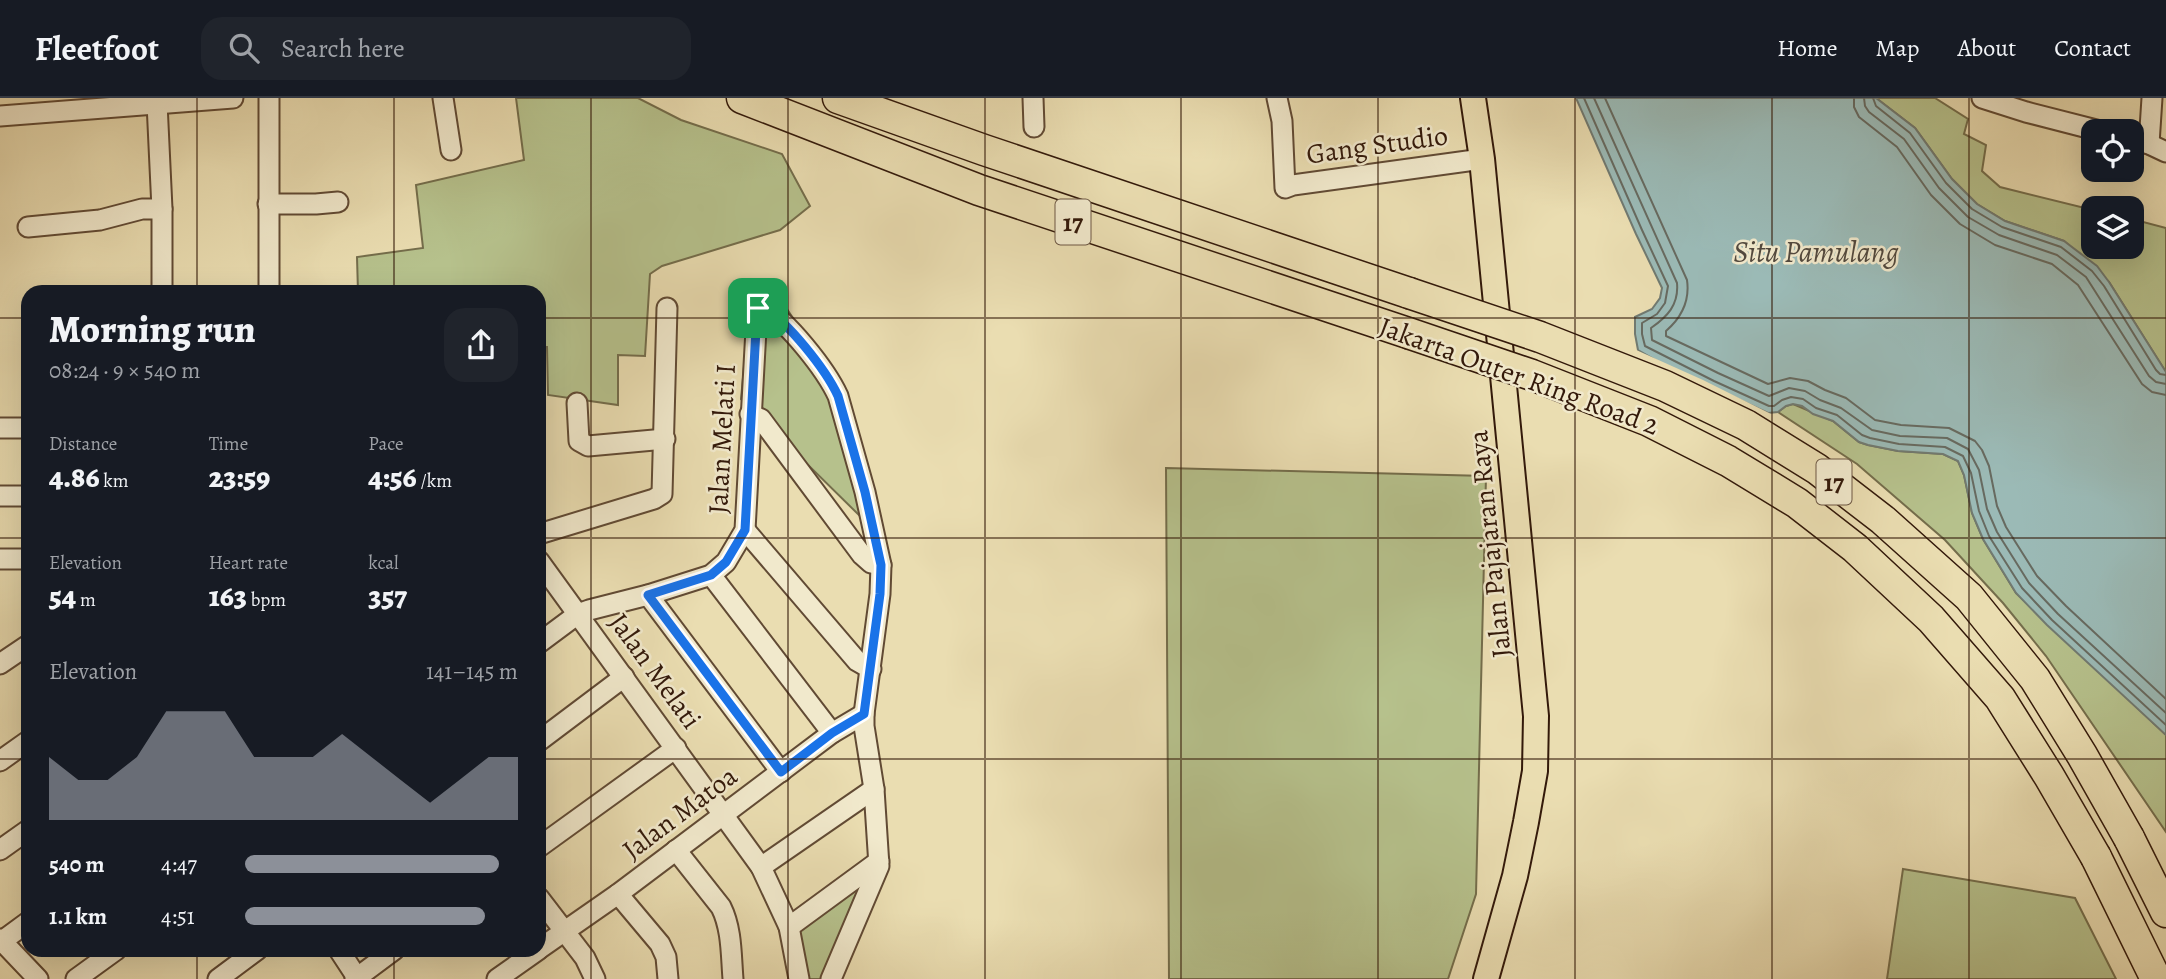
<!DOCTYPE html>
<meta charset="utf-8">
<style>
body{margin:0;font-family:Alegreya,serif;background:#20242c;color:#f1f3f6;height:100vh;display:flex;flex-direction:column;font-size:26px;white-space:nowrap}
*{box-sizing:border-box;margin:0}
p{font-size:23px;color:#9ea1a6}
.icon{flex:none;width:38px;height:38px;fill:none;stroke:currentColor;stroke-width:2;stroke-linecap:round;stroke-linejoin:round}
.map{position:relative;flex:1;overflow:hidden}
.side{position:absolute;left:21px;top:187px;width:525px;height:672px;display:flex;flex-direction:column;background:#171b24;border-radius:21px;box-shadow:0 7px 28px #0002}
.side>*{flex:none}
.controls{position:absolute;left:2081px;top:21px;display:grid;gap:14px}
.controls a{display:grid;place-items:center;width:63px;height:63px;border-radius:14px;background:#171b24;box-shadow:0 7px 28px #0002;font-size:35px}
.pin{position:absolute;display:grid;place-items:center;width:60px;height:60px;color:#fff;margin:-30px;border-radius:14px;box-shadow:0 4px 10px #0006}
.round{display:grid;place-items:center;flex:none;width:74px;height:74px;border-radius:21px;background:#20242c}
.headline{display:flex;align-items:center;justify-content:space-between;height:119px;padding:0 28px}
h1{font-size:38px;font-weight:800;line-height:52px}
.figures{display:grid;grid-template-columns:repeat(3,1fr);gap:10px;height:119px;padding:7px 28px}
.figures div{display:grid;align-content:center}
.figures b{font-size:30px;font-weight:800}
.figures small{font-size:19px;font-weight:400}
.figures p{font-size:19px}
.chart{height:196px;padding:14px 28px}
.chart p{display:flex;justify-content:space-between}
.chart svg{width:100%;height:126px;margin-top:7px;fill:#8c9099;opacity:.7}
ul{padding:0 28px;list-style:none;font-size:23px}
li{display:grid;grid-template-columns:112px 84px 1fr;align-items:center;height:52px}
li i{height:18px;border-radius:9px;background:#8c9099}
header{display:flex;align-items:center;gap:42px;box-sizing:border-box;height:98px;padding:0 35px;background:#171b24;border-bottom:2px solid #363941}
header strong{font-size:33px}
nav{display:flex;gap:38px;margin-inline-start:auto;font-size:24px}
.search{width:490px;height:63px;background:#20242c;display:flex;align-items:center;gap:18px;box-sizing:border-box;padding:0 24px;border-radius:21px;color:#9ea1a6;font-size:26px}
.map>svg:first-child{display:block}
.green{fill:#b6c18c;stroke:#746d4b;stroke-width:2}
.water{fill:#9bbab6;stroke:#717a71;stroke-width:2}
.pier{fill:#eaddb1}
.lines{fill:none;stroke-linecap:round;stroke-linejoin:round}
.shore{stroke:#676a60;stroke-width:2}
.minor-casing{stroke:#614a34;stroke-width:23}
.major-casing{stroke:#33190a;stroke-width:28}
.highway-casing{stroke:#33190a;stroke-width:33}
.minor{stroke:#f1e9cc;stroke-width:19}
.major{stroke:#eaddb1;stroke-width:24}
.highway{stroke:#eaddb1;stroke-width:30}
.highway-bridge-casing{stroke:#33190a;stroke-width:33;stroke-linecap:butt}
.highway-bridge{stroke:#eaddb1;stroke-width:30}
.route-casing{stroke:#fff;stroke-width:14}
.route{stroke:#1a73e8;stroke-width:9}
.grid{fill:none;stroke:#33190a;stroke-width:2;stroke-opacity:0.55}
.labels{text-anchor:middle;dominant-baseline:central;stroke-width:5;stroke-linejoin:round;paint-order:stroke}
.shield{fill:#f1e9cc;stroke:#6c5744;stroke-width:2}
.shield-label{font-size:26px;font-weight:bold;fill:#33190a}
.street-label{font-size:28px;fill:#33190a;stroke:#f1e9cc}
.water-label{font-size:30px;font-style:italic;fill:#52493e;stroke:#f1e9cc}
</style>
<header>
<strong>Fleetfoot</strong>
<div class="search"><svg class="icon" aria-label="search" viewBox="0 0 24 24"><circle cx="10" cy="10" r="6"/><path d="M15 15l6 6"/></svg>Search here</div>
<nav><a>Home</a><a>Map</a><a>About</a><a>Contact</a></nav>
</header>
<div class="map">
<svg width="2166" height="881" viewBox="0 0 2166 881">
<rect width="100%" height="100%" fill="#eaddb1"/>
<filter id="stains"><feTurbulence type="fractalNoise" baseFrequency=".00286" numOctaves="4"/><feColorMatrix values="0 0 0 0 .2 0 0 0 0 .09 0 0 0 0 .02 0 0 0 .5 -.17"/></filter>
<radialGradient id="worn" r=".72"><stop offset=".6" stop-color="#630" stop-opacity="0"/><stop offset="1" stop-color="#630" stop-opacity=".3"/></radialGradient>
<!-- green -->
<g class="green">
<path d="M516,0H638L681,22L782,56L810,108L780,132L662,168L650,176L645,258L618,257V307L548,297L547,249H539V194H358L357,159L423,150L416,87L524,62Z"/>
<path d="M1876,0H1935L1968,21L1964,36L1986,47L1982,73L2000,89L2093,112V149H2132V121L2166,130V274L2109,184L2064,143L2005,123L1977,106L1952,81L1915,30Z"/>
<path d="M769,184L842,294L877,402L863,421L741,301L750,204Z"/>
<path d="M1793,306L1833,323L1859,344L1868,347L1898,353L1943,356L1958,363L1964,377L1972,415L1983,441L2016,495L2166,637V734L2046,558L2003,505L1945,442L1857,366L1778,314L1786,308Z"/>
<path d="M1166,370L1486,378L1476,796L1448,881H1169Z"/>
<path d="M879,771L828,881H799L789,829Z"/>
<path d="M1903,771L2075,800L2116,881H1887Z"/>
</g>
<!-- water -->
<path class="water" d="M1576,0H1876L1915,30L1952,81L1977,106L2005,123L2064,143L2097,168L2109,184L2166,274V637L2047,527L2016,495L1983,441L1972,415L1964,377L1958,363L1943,356L1898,353L1868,347L1859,344L1833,323L1813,316L1802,308L1793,306L1786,308L1778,314L1768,315L1666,268L1638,252L1635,236V219L1652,211L1660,200L1662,190L1636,136Z"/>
<!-- pier -->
<path class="pier" d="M1634,251L1703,282L1775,318H1767L1710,293L1636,255Z"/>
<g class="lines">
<!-- shore -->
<g class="shore">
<path d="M1584,0L1642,132L1668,188L1665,205L1657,216L1642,225V236L1645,248L1714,283L1769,308H1774L1782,302L1791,299L1803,301L1816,310L1837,317L1862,337L1870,340L1899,346L1945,349L1963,358L1971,375L1979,413L1989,438L2022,490L2052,522L2166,627"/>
<path d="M1594,0L1677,185C1679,207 1667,219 1651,230L1652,242L1718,275L1769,298L1789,290L1805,293L1820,302L1841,310L1872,332L1900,338L1947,340L1968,351L1979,372L1987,411L1997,434L2029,485L2058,516L2166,615"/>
<path d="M1605,0L1687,182C1690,203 1681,220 1666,233V238L1768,286L1790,280L1808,283L1825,292L1846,300L1875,322L1901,327L1949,330L1975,343L1982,352L1989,368L1997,408L2006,429L2037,478L2066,508L2166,601"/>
<path d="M1854,0V9L1859,19L1897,49L1931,97L1960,126L1995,147L2052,166L2078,187L2142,286L2152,294L2166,297"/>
<path d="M1864,0L1865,8L1869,14L1904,41L1939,90L1968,119L1999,137L2057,157L2086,179L2149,278L2156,284L2166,286"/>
<path d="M1873,0L1876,8L1910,35L1946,85L1972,111L2002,129L2061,149L2092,173L2104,188L2156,272L2160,276L2166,277"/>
</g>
<!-- minor casing -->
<g class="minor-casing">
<g id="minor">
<path d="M269,0V194"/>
<path d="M443,0L451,52"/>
<path d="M1033,0L1034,29"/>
<path d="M1277,0L1282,23L1285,90L1293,87L1482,61"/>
<path d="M1982,0L2026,14L2100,33"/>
<path d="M2152,0L2149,46L2166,54"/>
<path d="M157,5L162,111V194"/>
<path d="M0,18L233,0"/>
<path d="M2132,41L2149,46"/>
<path d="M268,106H316L338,104"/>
<path d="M28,129L100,122L142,111H162"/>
<path d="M577,305L579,343L588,348L665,341"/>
<path d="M750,316L761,321L862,457L871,465L881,467"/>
<path d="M0,330H28"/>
<path d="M0,398H28"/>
<path d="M745,432L857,563L871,571"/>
<path d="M539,436L654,401L662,396L667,210"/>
<path d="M0,461H28"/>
<path d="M539,463L761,769L789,829L799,881"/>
<path d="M711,477L832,635"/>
<path d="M648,497L781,674"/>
<path d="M539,545L578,516L589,512L648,497L711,477L726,464L745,432L757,213L762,209C787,222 826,272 838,298L865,394L881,467L880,496L864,616V628L874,691L879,768L831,881"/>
<path d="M0,566L28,547"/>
<path d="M539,643L624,579"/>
<path d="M0,663L28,643"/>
<path d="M539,749L676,650"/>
<path d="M0,752L28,732"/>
<path d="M676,752L721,809C732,831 731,857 733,881"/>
<path d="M761,769L874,691"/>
<path d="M618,796L660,846L666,859L668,881"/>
<path d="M539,800L585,860L595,881"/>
<path d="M789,829L879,763"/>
<path d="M0,841L38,881"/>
<path d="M2,843L28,824"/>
<path d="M539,851L618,796L832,635L864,616"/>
<path d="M339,852L358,881"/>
<path d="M76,881L116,852"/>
<path d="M218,881L257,852"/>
<path d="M355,881L394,852"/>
<path d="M497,881L538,852"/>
</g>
</g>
<!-- major casing -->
<g class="major-casing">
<path id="major" d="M1473,0L1482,61L1536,618L1535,673L1526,724L1515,778L1486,881"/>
</g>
<!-- highway casing -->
<g class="highway-casing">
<g id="highway">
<path d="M742,0L979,92L1408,235"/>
<path d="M838,0L984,52L1409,195"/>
<path d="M2129,740L2166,814"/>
<path d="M2096,759L2156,881"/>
</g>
</g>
<!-- minor -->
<use href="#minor" class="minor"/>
<!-- major -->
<use href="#major" class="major"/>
<!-- highway -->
<use href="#highway" class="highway"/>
<!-- highway-bridge casing -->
<g class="highway-bridge-casing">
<g id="highway-bridge">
<path d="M1409,195L1540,239L1665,288L1746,327L1817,371L1883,422L1969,499L2035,581L2082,657L2129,740"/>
<path d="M1408,235L1532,277L1649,323L1728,363L1797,405L1855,450L1931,521L2000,600L2049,678L2096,759"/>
</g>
</g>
<!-- highway-bridge -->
<use href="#highway-bridge" class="highway-bridge"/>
</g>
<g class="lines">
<!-- route casing -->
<g class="route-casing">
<path id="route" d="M762,209C787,222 826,272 838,298L865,394L881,467L880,496L864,616L832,635L781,674L648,497L711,477L726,464L745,432L757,213Z"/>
</g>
<!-- route -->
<use href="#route" class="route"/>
</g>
<!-- grid -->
<path class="grid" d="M197,0V194M394,0V194M591,0V881M788,0V881M985,0V881M1181,0V881M1378,0V881M1575,0V881M1772,0V881M1969,0V881M0,220H28M539,220H2166M0,440H28M539,440H2166M0,661H28M539,661H2166M197,852V881M394,852V881"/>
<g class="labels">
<!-- shield labels -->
<g class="shield">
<rect x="1055.5" y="101.5" width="35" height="45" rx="5"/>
<rect x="1816.5" y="361.5" width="35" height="45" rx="5"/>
</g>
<g class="shield-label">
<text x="1073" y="124">17</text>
<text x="1834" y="384">17</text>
</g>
<!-- street labels -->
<g class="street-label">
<text transform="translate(1377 47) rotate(-8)">Gang Studio</text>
<text transform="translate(1519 278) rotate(20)">Jakarta Outer Ring Road 2</text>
<text transform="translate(722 341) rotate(-87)">Jalan Melati I</text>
<text transform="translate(1490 446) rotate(-96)">Jalan Pajajaran Raya</text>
<text transform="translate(655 573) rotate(54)">Jalan Melati</text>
<text transform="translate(680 715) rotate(-37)">Jalan Matoa</text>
</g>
<!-- water labels -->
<g class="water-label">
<text x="1816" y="154">Situ Pamulang</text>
</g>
</g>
<rect width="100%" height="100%" filter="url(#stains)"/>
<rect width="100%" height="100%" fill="url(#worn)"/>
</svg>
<div class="controls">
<a><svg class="icon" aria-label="locate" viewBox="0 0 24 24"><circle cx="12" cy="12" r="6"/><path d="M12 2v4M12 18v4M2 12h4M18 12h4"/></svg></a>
<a><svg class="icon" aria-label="layers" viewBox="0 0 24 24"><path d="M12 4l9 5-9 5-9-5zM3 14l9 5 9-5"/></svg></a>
</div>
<div class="pin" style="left:758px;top:210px;background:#1e9e55"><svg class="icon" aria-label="arrive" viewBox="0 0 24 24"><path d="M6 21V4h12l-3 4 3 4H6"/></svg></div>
<section class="side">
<div class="headline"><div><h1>Morning run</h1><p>08:24 · 9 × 540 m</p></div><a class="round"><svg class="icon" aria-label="share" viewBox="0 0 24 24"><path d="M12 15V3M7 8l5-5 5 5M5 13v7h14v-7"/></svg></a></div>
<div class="figures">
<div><p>Distance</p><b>4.86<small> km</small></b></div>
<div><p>Time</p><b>23:59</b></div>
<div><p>Pace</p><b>4:56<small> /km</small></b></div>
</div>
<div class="figures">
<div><p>Elevation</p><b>54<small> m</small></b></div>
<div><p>Heart rate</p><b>163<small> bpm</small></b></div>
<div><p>kcal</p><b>357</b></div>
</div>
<div class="chart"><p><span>Elevation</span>141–145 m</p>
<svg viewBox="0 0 160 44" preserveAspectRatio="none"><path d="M0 44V22L10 30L20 30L30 22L40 6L50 6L60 6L70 22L80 22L90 22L100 14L110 22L120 30L130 38L140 30L150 22L160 22V44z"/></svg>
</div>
<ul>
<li><b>540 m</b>4:47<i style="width:93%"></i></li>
<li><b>1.1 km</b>4:51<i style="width:88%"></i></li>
</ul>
</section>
</div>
